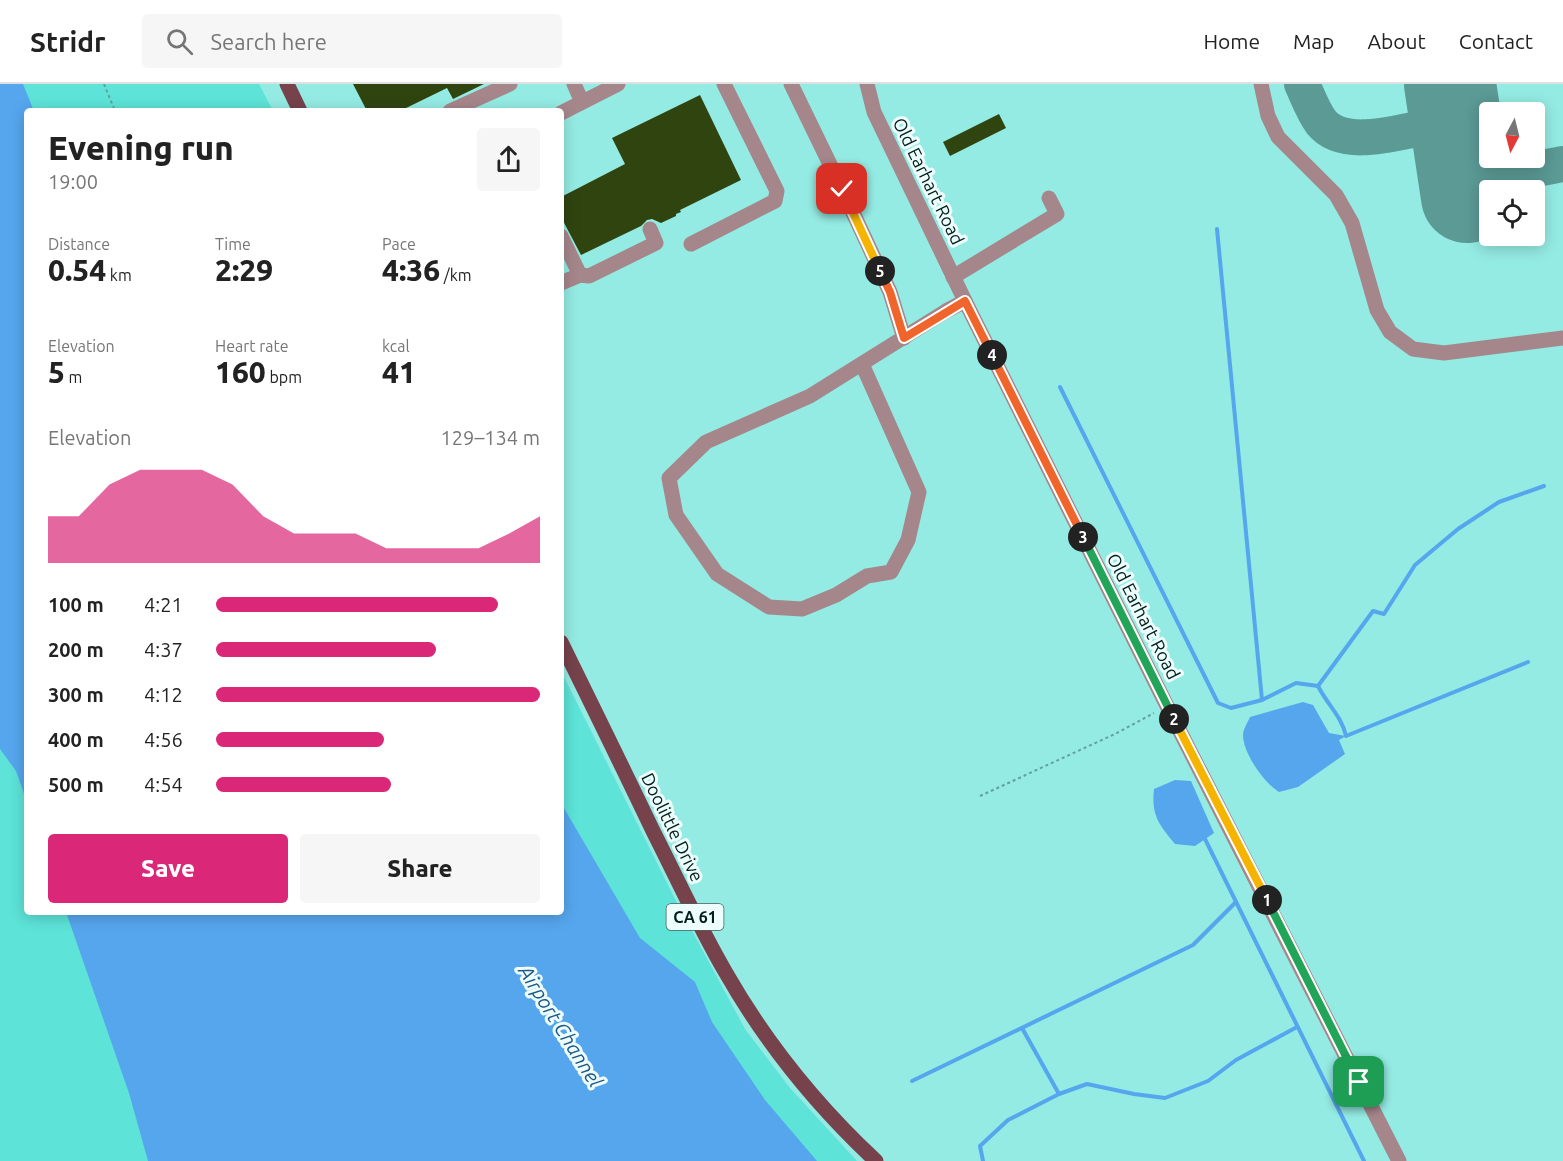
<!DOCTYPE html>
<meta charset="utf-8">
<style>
body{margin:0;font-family:Ubuntu,sans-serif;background:#f6f6f6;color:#222;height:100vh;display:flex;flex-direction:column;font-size:22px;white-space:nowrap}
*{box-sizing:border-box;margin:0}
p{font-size:20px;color:#767676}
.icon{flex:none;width:33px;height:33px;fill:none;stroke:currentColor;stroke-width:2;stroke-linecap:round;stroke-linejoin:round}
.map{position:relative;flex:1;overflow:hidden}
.details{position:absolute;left:24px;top:24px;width:540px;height:807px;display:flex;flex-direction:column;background:#fff;border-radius:6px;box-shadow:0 3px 15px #0003}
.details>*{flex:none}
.needle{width:39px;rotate:187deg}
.tools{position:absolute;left:1479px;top:18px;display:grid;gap:12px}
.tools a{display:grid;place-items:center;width:66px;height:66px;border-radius:6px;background:#fff;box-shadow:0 3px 15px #0003;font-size:30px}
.pin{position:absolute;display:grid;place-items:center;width:51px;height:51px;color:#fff;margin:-26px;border-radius:12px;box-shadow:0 3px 9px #0006}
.km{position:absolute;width:30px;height:30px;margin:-15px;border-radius:50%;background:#222;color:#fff;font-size:16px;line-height:30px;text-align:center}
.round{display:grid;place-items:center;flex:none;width:63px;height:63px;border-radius:6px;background:#f6f6f6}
.head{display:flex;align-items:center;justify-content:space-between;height:102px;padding:0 24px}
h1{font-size:33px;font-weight:800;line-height:45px}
.stats{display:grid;grid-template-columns:repeat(3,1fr);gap:9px;height:102px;padding:6px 24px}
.stats div{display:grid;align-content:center}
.stats b{font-size:30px;font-weight:800}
.stats small{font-size:16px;font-weight:400}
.stats p{font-size:16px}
.chart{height:168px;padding:12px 24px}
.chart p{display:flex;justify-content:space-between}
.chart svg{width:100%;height:108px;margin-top:6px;fill:#db2777;opacity:.7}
.cta{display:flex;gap:12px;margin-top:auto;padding:12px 24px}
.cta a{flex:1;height:69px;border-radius:6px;background:#db2777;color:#fff;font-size:24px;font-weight:800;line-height:69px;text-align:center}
.cta a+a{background:#f6f6f6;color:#222}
ul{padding:0 24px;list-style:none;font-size:20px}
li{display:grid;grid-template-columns:96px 72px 1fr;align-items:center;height:45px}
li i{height:15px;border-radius:8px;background:#db2777}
header{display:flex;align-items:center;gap:36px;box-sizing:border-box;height:84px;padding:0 30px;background:#fff;border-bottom:2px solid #e0e0e0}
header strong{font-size:28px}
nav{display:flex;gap:33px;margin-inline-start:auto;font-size:21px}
.search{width:420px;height:54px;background:#f6f6f6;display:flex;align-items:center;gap:15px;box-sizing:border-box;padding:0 21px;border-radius:6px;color:#767676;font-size:22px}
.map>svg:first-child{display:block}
.green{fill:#5de3d8}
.water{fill:#56a6ee}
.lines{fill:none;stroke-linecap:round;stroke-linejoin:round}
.stream{stroke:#56a6ee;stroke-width:4}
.taxiway{stroke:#5b9a95;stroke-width:36}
.runway{stroke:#5b9a95;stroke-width:92}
.building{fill:#304410}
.path{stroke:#60a19b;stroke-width:2;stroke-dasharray:3 3;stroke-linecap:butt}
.minor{stroke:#a5868b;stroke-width:15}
.major{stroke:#76424c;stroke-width:15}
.split-1-casing{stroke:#fff;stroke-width:12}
.split-2-casing{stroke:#fff;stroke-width:12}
.split-3-casing{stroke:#fff;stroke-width:12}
.split-4-casing{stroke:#fff;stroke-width:12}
.split-5-casing{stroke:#fff;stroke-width:12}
.split-6-casing{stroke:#fff;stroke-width:12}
.split-1{stroke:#22a559;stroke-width:8}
.split-2{stroke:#f5b400;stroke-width:8}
.split-3{stroke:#22a559;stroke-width:8}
.split-4{stroke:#f0652b;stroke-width:8}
.split-5{stroke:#f0652b;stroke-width:8}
.split-6{stroke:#f5b400;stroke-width:8}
.labels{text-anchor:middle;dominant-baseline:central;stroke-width:6;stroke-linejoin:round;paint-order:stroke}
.shield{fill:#edfdfb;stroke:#49615f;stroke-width:1.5}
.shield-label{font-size:16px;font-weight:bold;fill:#031e1c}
.street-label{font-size:18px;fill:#031e1c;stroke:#edfdfb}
.water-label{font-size:20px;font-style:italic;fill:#1e5685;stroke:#edfdfb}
</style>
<header>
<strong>Stridr</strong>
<div class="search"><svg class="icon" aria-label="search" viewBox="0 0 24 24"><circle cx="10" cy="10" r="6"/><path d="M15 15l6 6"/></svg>Search here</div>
<nav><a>Home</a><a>Map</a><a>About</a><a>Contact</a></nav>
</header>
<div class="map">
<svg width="1563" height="1077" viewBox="0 0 1563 1077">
<rect width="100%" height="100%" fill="#94ebe3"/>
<!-- green -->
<path class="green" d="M0,0H259L273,27H27V828H561V587L675,815L745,945L790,1004L857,1077H0Z"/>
<!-- water -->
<g class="water">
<path d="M0,0H23L34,27H27V718L16,687L0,665Z"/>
<path d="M1303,618L1313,621L1329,649L1346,652L1339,656L1345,670L1298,703L1279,708C1264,699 1243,669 1243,651C1243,645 1248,638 1250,633Z"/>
<path d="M1175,696L1191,697L1214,749L1195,762L1175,760C1159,741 1151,731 1154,705Z"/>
<path d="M561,719L640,854L695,898L712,938L765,1016L817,1077H148L129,1009L66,828H561Z"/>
</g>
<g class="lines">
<!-- stream -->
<g class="stream">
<path d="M1217,145L1262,616L1296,599L1318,602"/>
<path d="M1060,303L1218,619L1231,624L1262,616"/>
<path d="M1528,578L1346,652C1342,633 1327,620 1318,602L1373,527L1384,530L1415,481L1458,445L1499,418L1544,402"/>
<path d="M1205,755L1364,1077"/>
<path d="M1022,944L1059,1010"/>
<path d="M912,997L1193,861L1236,818"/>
<path d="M983,1077L980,1062L1008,1036L1059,1010L1087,1000L1134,1010L1165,1014L1208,997L1236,976L1297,943"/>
</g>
<!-- taxiway -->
<g class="taxiway">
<path d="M1302,0C1308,13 1313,27 1321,38C1344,67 1401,47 1433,42L1440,36L1452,12"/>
<path d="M1461,72C1488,100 1529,86 1563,80"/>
</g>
<!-- runway -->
<path class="runway" d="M1450,0L1467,113"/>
</g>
<!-- building -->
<g class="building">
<path d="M353,0H484L453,15L447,4L400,27H367Z"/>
<path d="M700,11L741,96L680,126L681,128L676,130V132L661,139L652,135L647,136L641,142L581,171L561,133V113L625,80L612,54Z"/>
<path d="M999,30L1006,44L950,72L943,58Z"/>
</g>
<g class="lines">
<!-- path -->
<g class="path">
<path d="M104,0L115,27"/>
<path d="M980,712L1115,650L1154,629"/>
</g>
<!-- minor -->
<g class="minor">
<path d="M574,0L582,18"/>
<path d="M791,0L842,105L890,208L904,254"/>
<path d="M867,0L874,28L965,217L1167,622L1399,1077"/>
<path d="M1261,0L1268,32L1278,53L1336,111L1352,139L1377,226L1390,248L1413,265L1444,269L1563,254"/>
<path d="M450,27L510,0"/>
<path d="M561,29L618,0"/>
<path d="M561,152L580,191L589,192L656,159L650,145"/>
<path d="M691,160L775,117L777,107L724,0"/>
<path d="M953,193L1057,130L1049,114"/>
<path d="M561,199L580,191"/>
<path d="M862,280L919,408L908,456L891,488L867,492L836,511L802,525L769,523L717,490L676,431L669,394L706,358L810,312L946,227L965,217"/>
</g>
<!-- major -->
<g class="major">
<path d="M287,0L300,27"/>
<path d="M561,558C592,621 623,684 653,747C677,794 699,843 726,889C766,959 817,1022 876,1077"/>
</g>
</g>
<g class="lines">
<!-- split-1 casing -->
<g class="split-1-casing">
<path id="split-1" d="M1267,816L1359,998"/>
</g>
<!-- split-2 casing -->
<g class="split-2-casing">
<path id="split-2" d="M1174,635L1267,816"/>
</g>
<!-- split-3 casing -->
<g class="split-3-casing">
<path id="split-3" d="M1083,453L1174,635"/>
</g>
<!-- split-4 casing -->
<g class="split-4-casing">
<path id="split-4" d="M992,271L1083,453"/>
</g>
<!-- split-5 casing -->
<g class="split-5-casing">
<path id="split-5" d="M880,187L890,208L904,254L965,217L992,271"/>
</g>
<!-- split-6 casing -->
<g class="split-6-casing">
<path id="split-6" d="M842,105L880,187"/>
</g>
<!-- split-1 -->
<use href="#split-1" class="split-1"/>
<!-- split-2 -->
<use href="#split-2" class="split-2"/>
<!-- split-3 -->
<use href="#split-3" class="split-3"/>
<!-- split-4 -->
<use href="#split-4" class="split-4"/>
<!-- split-5 -->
<use href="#split-5" class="split-5"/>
<!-- split-6 -->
<use href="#split-6" class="split-6"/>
</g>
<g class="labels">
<!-- shield labels -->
<rect class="shield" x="666.5" y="820" width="57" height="26" rx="4.5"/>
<g class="shield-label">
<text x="695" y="833">CA 61</text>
</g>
<!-- street labels -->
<g class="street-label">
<text transform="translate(929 97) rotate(64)">Old Earhart Road</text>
<text transform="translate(1144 532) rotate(63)">Old Earhart Road</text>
<text transform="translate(673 743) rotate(64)">Doolittle Drive</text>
</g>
<!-- water labels -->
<g class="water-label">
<text transform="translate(561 942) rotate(58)">Airport Channel</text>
</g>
</g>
</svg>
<div class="tools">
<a><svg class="needle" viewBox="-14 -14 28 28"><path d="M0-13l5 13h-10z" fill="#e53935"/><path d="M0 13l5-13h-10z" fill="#767676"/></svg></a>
<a><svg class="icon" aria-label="locate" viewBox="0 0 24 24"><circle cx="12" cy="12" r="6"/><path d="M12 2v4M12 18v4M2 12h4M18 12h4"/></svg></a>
</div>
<div class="pin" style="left:1359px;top:998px;background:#1e9e55"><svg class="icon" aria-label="arrive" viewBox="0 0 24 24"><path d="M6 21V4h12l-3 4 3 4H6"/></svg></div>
<div class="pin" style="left:842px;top:105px;background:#d93025"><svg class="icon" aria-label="check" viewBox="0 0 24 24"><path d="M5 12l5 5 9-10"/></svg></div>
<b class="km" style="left:1267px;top:816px">1</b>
<b class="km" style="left:1174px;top:635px">2</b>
<b class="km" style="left:1083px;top:453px">3</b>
<b class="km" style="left:992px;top:271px">4</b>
<b class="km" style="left:880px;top:187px">5</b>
<section class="details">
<div class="head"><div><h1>Evening run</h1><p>19:00</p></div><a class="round"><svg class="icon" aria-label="share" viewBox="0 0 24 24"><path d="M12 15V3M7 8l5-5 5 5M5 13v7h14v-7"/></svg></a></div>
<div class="stats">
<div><p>Distance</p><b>0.54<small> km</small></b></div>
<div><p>Time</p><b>2:29</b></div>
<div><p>Pace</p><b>4:36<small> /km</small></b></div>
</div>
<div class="stats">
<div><p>Elevation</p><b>5<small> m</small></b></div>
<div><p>Heart rate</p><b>160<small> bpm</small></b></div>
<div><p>kcal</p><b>41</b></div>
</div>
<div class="chart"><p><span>Elevation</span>129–134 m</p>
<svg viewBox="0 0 160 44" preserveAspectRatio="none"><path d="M0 44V25L10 25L20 12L30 6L40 6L50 6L60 12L70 25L80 32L90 32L100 32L110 38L120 38L130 38L140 38L150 32L160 25V44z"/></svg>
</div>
<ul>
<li><b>100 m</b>4:21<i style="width:87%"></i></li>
<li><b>200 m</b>4:37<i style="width:68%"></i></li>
<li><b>300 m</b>4:12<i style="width:100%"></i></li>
<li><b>400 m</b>4:56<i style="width:52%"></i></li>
<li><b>500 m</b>4:54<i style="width:54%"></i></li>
</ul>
<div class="cta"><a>Save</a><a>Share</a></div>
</section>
</div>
